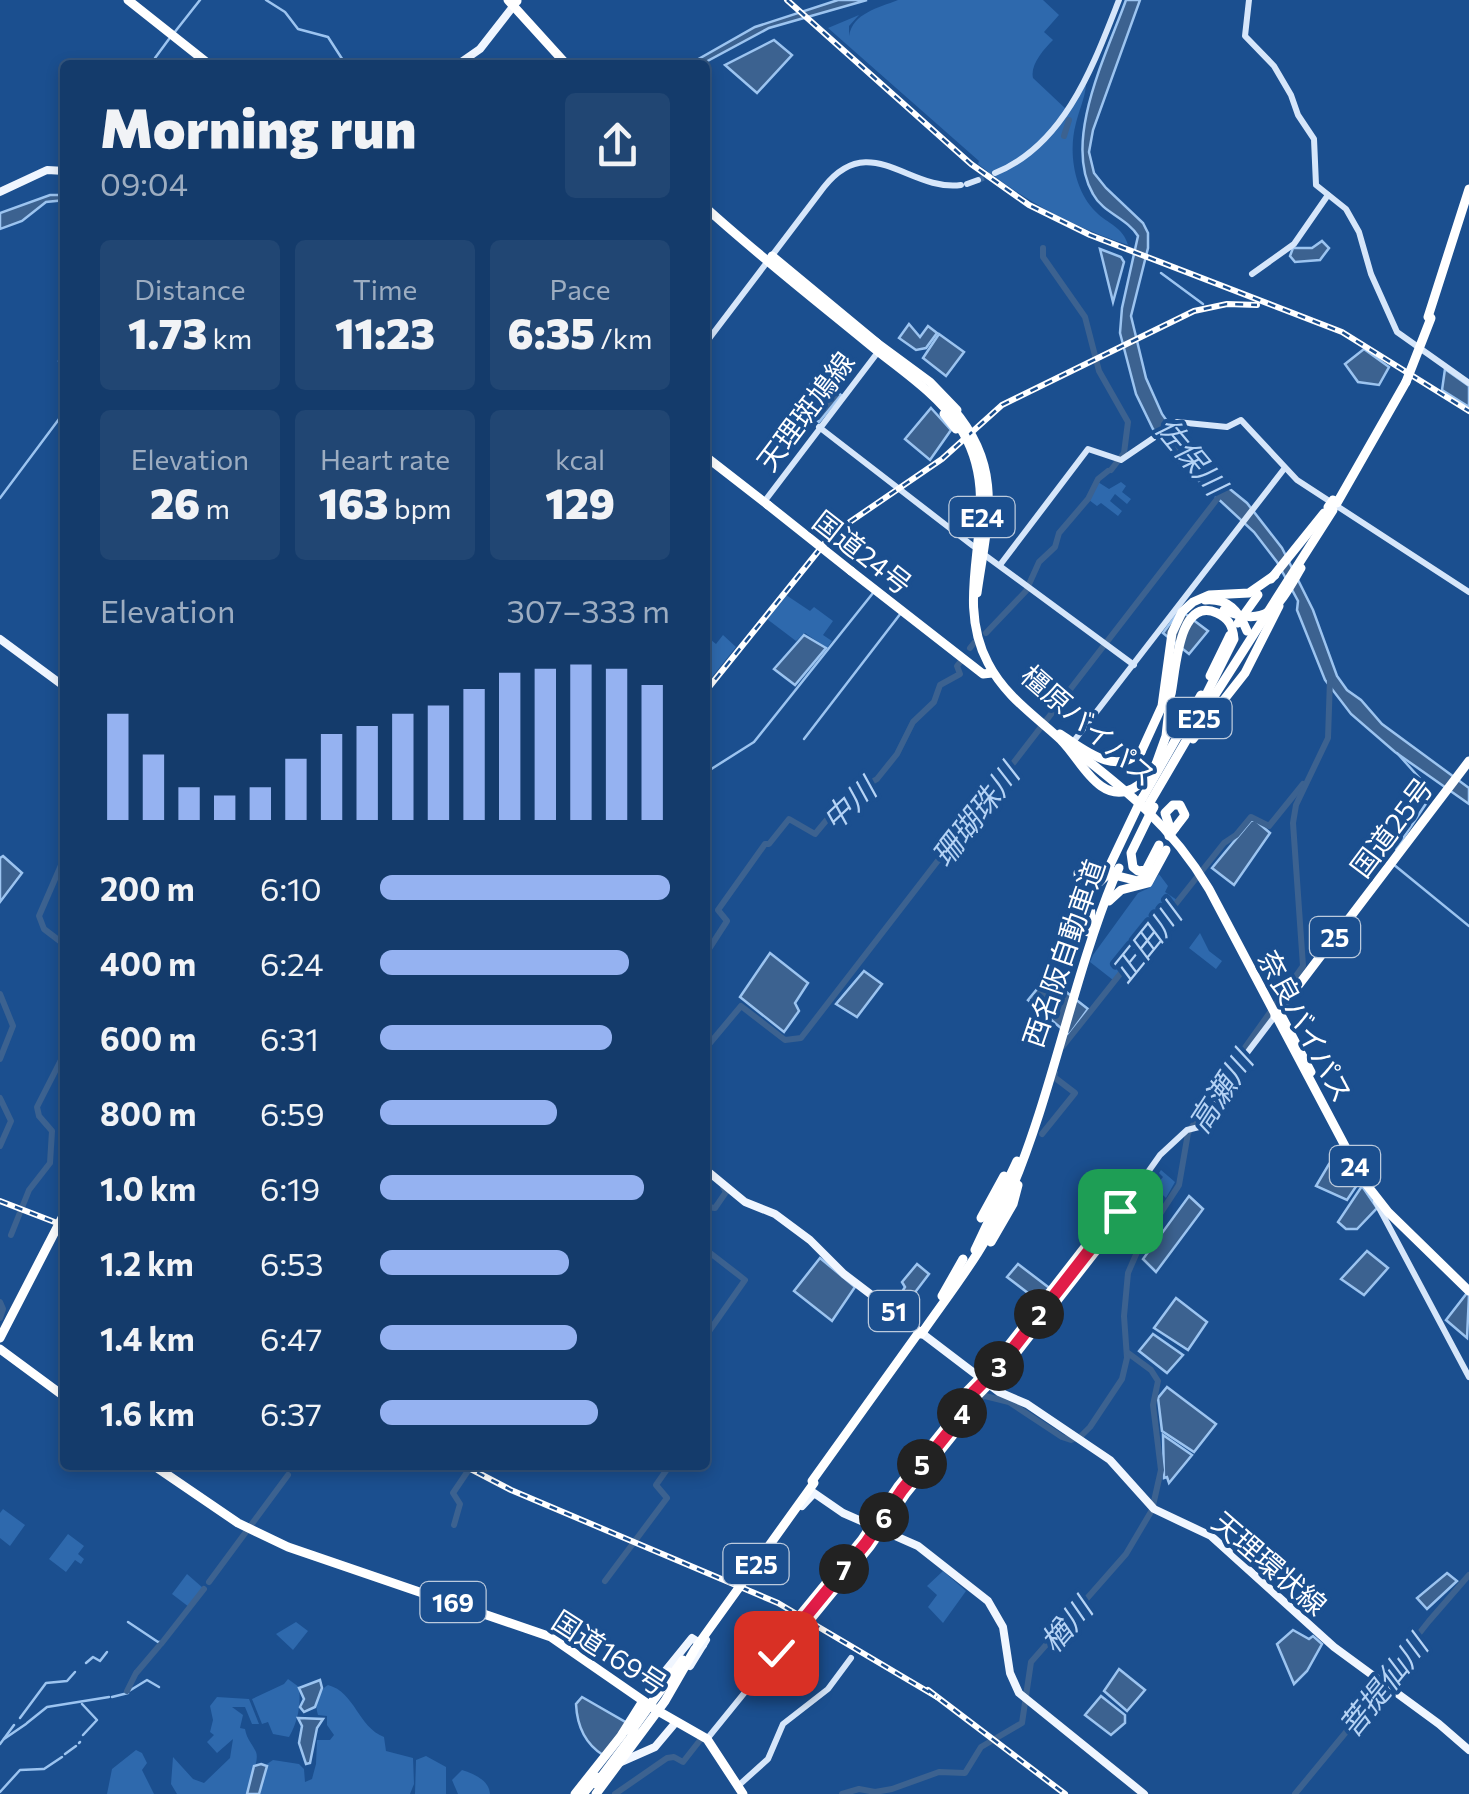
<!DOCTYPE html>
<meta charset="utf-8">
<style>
body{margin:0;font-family:Commissioner,"Noto Sans JP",sans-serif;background:#214673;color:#f1f3f6;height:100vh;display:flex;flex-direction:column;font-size:38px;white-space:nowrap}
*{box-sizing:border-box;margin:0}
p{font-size:32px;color:#9dadc1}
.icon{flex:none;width:55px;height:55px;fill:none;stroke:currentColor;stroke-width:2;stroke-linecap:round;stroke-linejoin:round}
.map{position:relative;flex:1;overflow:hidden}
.drawer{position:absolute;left:60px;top:60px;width:650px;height:1410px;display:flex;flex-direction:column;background:#143b6b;border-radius:10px;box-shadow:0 5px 15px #0003,0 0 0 2px #33557e}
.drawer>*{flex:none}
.pin{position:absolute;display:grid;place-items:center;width:85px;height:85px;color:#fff;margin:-42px;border-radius:20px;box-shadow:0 5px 15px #0006}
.km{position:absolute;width:50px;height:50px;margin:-25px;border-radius:50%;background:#222;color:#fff;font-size:28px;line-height:50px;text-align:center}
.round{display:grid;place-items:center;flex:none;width:105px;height:105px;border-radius:10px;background:#214673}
.summary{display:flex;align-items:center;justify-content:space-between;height:170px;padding:0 40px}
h1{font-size:55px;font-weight:800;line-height:75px}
.metrics{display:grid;grid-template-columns:repeat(3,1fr);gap:15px;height:170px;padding:10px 40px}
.metrics div{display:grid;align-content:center;border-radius:10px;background:#214673;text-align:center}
.metrics b{font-size:42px;font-weight:800}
.metrics small{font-size:28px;font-weight:400}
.metrics p{font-size:28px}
.chart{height:280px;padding:20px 40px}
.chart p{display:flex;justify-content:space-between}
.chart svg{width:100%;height:180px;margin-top:10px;stroke:#95b2f1;stroke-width:6}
ul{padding:0 40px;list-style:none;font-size:32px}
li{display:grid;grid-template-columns:160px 120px 1fr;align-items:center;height:75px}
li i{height:25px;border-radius:12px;background:#95b2f1}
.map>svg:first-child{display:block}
.green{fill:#2e69ad}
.water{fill:#3c6290;stroke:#9cc4f0;stroke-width:2.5}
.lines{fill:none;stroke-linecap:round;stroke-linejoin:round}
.stream{stroke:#9cc4f0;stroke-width:2.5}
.river{stroke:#3c6290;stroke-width:6}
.secondary-tunnel{stroke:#3d69a0;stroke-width:6;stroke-dasharray:6 3;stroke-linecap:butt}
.secondary{stroke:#d6e6fa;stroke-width:6}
.primary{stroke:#f0f6ff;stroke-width:8}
.highway{stroke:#fff;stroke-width:9}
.rail-casing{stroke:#fff;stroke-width:6}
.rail{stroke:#1b4f8f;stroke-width:2.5;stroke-dasharray:8;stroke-linecap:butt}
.highway-bridge{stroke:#fff;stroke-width:9}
.route-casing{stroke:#fff;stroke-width:20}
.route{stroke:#e11d48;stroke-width:12}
.labels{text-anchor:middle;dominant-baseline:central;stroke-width:8;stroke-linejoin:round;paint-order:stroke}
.shield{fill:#1b4f8f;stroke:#bbcadd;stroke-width:2.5}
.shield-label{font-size:25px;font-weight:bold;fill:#fff}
.street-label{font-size:28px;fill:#fff;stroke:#1b4f8f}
.water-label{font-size:30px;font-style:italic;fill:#b5d3f5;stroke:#1b4f8f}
</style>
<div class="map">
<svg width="1469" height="1794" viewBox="0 0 1469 1794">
<rect width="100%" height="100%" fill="#1b4f8f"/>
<!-- green -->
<g class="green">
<path d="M898,0H1043L1059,15L1044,32L1053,40C1043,50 1030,65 1033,78L1067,110L1086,85C1085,98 1079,110 1076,123C1068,152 1074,191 1096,212C1108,224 1123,227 1128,245C1071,226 1025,201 978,164L979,161L828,28L859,15L849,26V36C853,13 878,8 898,0Z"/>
<path d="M1098,482L1109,489L1121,482L1126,486L1122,492L1131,499L1127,504L1115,494L1110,501L1122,511L1118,516L1101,503L1097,506L1089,500Z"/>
<path d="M786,595L810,611L814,607L833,621L823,635L832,641L827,648L805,633L796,641L767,619Z"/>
<path d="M705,635L716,644L723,635L736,647L705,686Z"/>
<path d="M1159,874L1168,886L1165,892L1177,900L1113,980L1090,962L1093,955L1138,893L1149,888Z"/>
<path d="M1200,933L1209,951L1222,961L1216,969L1189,948Z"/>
<path d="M1161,1170L1175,1182L1166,1198L1146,1179L1149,1175L1159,1182L1163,1177L1159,1173Z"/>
<path d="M3,1509L25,1525L10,1546L0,1538V1513Z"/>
<path d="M68,1534L84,1546L78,1554L84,1559L81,1564L75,1560L66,1572L49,1559Z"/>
<path d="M943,1571L966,1591L943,1623L928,1607L937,1595L927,1586Z"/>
<path d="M187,1574L203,1588L189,1607L172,1594Z"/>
<path d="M296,1622L308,1631L293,1650L276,1634Z"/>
<path d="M288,1679L299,1687C301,1705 298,1721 289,1737L273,1734L268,1722L262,1724L252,1699L284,1684Z"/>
<path d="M328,1685C355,1692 358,1727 384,1737L386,1751L413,1758L414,1784L410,1794H259L267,1764L273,1760L299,1764L304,1769L305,1782L312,1779L316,1764L317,1740H330L334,1735L327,1725V1716L318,1715C314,1703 318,1691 328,1685Z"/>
<path d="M217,1697L249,1699L259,1724H252L245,1707H232L243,1715L240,1728L245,1729C247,1740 252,1743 256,1752C260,1762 248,1782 247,1794H177L171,1784L173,1757L193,1779L204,1783L230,1758L233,1739L217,1753L207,1742L214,1735L210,1732L213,1720L210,1706Z"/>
<path d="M136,1750L142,1753L147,1763L142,1770L154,1794H107L112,1769Z"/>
<path d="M426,1756L446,1767V1794H415L416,1760Z"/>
<path d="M462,1770C474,1774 489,1780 490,1794H458L452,1780Z"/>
</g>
<!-- water -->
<g class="water">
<path d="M838,0H867L769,28L700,65H688L755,27Z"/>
<path d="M1126,0H1140L1093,130L1089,152L1094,173L1106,188L1143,223L1148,233V248L1131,316L1146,378L1162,414L1194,460L1247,503L1282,548L1313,610L1337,676L1347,690L1361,700L1382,724L1469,788V804L1395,752L1351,714L1325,680L1297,610L1298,601L1277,562L1254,532L1174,458L1153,429L1136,394L1120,333L1122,308L1138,236C1127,218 1103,213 1093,194C1062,141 1107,53 1126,0Z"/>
<path d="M774,40L792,55L757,93L725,65Z"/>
<path d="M50,195H65V200L46,202L22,221L0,229V213Z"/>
<path d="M1322,241L1329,248L1320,260L1295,262L1290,256L1293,248H1312Z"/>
<path d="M1100,249L1121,257L1124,262L1113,302Z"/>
<path d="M909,324L920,337L928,326L937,333L926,348L916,350L899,338Z"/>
<path d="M939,334L964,352L946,376L923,358Z"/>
<path d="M1364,349L1389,367L1379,385L1358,382L1345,364Z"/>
<path d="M1445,369L1469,386V407L1442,390Z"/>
<path d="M815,378L841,395L819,422L798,400Z"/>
<path d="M931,408L951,430L930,460L905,439Z"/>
<path d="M1180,610L1208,631L1189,654L1163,633Z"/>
<path d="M804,635L826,648L795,685L774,669Z"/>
<path d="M1255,820L1270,833L1234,885L1212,868L1251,821Z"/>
<path d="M3,856L22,873L0,902V858Z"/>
<path d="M770,953L808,983L795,1003L799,1011L784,1032L740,997Z"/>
<path d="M864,971L882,984L857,1017L836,1004Z"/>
<path d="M1047,977L1088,1009L1069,1035L1028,1000Z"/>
<path d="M1329,1164L1353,1173L1359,1182L1347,1200L1316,1186Z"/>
<path d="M1362,1186L1377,1208L1357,1229H1346L1338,1222Z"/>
<path d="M1189,1196L1203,1209L1156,1272L1143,1259Z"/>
<path d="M1367,1251L1388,1268L1364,1295L1341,1279Z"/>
<path d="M820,1258L855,1287L832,1321L794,1291Z"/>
<path d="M917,1264L929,1274L910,1299L902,1292L905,1287L902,1282Z"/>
<path d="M1018,1264L1052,1290L1041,1303L1007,1277Z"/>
<path d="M1467,1293L1469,1295L1467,1338L1446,1320Z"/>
<path d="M1176,1298L1207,1322L1188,1350L1154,1328Z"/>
<path d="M1153,1334L1183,1355L1167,1373L1139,1351Z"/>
<path d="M1167,1387L1216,1424L1194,1452L1162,1431L1158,1398Z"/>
<path d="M1163,1435L1192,1455L1169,1483L1167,1477L1164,1478Z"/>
<path d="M1447,1573L1457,1581L1427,1609L1417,1598Z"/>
<path d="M1293,1630L1309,1639L1313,1636L1322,1644L1307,1671L1294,1684L1277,1644Z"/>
<path d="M1119,1669L1145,1690L1127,1711L1104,1691Z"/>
<path d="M320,1680L322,1688L315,1707L304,1712L300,1707L304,1699L299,1688Z"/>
<path d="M1101,1696L1125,1715V1723L1111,1735L1085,1715Z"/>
<path d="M582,1697L627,1723L603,1755C584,1743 577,1725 576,1704Z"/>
<path d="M298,1718L323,1719L317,1728L310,1763L306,1764L299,1743L302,1726Z"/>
<path d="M261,1764L267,1766L259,1794H247L254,1766Z"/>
</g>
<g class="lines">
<!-- stream -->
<g class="stream">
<path d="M266,0L285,12L298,29L328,37L346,65"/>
<path d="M174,33L200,0"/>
<path d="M155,58L169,39"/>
<path d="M1161,273L1203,304"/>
<path d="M65,353L59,361L65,365"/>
<path d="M0,498L65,411"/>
<path d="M804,739L901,613"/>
<path d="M705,773L754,742L873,593"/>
<path d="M1396,849L1433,793L1397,753"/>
<path d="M1393,864L1469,926"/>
<path d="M128,1622L158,1642H162"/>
<path d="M86,1663L93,1657L100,1661L107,1652"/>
<path d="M129,1691L147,1680L159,1687"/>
<path d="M112,1697L128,1693"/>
<path d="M82,1704L97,1720L83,1735"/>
<path d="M20,1718L46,1683L67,1681L75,1672"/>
<path d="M27,1723L47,1707L109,1697"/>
<path d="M4,1739L26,1724"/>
<path d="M79,1743L80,1742"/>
<path d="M0,1744L14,1725"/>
<path d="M65,1754L76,1746"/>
<path d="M44,1769L62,1757"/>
<path d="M0,1792L20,1770L43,1769"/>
</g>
<!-- river -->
<g class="river">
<path d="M1064,136L1069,120"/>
<path d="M1043,248V257L1085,317L1099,371L1128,422L1124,453L1111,470"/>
<path d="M986,633L1026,591L1039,562L1055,547L1059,533L1088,499L1098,479L1108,471"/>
<path d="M970,648L974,643"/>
<path d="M65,856L39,916L44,929L65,945"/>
<path d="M705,955L727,921L718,910L765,844H769L789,819L815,834L845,798L877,779L897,754L913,722L934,702L940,685L960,674L957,666L961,661"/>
<path d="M0,994L13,1026L0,1059"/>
<path d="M1063,1046L1224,843L1236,835L1251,817L1269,826L1303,784"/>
<path d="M705,1049L741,1006L785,1040L801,1038L1221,494"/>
<path d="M0,1098L11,1121L0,1146"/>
<path d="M1042,1134L1075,1093L1054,1077L1055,1073"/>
<path d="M705,1210L708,1207L715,1208L726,1192L723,1187"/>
<path d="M11,1235L29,1190L50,1163L52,1131L39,1116L37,1107L65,1052"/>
<path d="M705,1249L745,1280L705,1337"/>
<path d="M0,1302L3,1309L0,1318"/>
<path d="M292,1468L293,1465"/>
<path d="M454,1525L460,1504L453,1493L472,1465"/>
<path d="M856,1553L910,1473L957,1412L972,1399L985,1396L1009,1402L1062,1437L1071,1440L1081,1436L1090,1427L1122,1379L1127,1358L1124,1316L1128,1273L1141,1243L1179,1185L1188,1133L1234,1063L1303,966L1293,823L1296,805L1328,738L1330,679"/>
<path d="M605,1581L667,1498L656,1485L670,1465"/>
<path d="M209,1582L288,1475"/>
<path d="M161,1644L204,1589"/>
<path d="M137,1672L159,1646"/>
<path d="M127,1691L136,1673"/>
<path d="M615,1794L667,1758L674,1757L683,1762L701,1739"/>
<path d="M842,1794L859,1789L875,1792L892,1789L939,1772L965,1773L981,1747L1022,1723L1031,1662L1126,1554L1152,1510L1161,1470L1153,1405L1158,1381L1151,1370L1128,1353"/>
<path d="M1295,1794L1351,1726L1380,1683L1429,1621L1469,1575"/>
</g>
<!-- secondary-tunnel -->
<path class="secondary-tunnel" d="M978,180L995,173"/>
<!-- secondary -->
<g class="secondary">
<path d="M1249,0L1245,36L1274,66L1291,95L1298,115L1314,139L1316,185L1346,209L1359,232L1371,274L1397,332L1469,383"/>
<path d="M995,173C1065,145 1093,66 1119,0"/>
<path d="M967,184L978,180"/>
<path d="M1252,274L1294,244L1328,195"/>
<path d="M705,344L824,187C870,129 909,192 961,185"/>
<path d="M819,427L973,546"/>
<path d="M764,502L878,352"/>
<path d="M986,556L1134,665"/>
<path d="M1000,565L1088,449L1121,460L1177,422L1227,427L1241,420L1297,480L1469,592"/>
<path d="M1070,746L1284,469"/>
<path d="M1376,1202L1469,1377"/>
<path d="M707,1739L866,1543L902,1491L963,1414L958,1409L999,1365L1100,1240L1160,1155L1187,1130L1199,1127L1247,1053L1275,1016"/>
<path d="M738,1786L768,1759L783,1724L828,1689L851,1658"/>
</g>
<!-- primary -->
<g class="primary">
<path d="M457,65L480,49L515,4"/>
<path d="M0,192L47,170L65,171"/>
<path d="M0,639L65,687"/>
<path d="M705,1169L745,1202L775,1214L810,1240L844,1274L999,1392L1027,1404L1110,1460L1154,1509L1211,1536L1334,1647L1439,1724L1469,1750"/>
<path d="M802,1506L814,1493L843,1513L918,1546L988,1601L1003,1627L1010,1673L1019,1693L1144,1794"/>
<path d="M690,1666L706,1640"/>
<path d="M662,1675L692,1638L703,1645"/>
<path d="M621,1762L655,1747L676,1722"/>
</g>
<!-- highway -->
<g class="highway">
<path d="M128,0L210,65"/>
<path d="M516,0L517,1"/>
<path d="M772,256L877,343"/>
<path d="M1428,317L1469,189"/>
<path d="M953,409C1005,469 987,522 977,593"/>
<path d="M944,414L956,429"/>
<path d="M705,456L768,505"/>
<path d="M1337,503L1406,382"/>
<path d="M851,571L983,674L992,673"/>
<path d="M1271,579L1324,513"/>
<path d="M1205,600C1228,598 1239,611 1247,631"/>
<path d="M1210,676L1230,635"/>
<path d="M1171,694C1176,671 1178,596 1217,613C1229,618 1233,627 1234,639L1202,703"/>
<path d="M1193,739L1245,673L1279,606"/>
<path d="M1068,745C1126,790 1171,825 1209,889L1363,1180L1388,1212L1469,1291"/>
<path d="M1141,752L1162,706L1172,633L1182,612L1193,602L1209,595L1249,593L1275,575"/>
<path d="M1156,764L1166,736L1171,690"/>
<path d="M1143,797L1201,695"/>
<path d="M1149,804L1190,734L1333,510"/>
<path d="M1150,814L1131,853L1133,867L1138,871L1146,870L1159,845"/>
<path d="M1169,825L1165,813L1173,805H1180L1185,815L1175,828"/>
<path d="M1110,865L1139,804"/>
<path d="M1118,876L1138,881L1153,871"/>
<path d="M1081,883L1093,888L1106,876"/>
<path d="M1109,901L1121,890L1148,883L1166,850"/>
<path d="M1088,932C1098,893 1078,899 1078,873L1090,864L1111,870"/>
<path d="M1281,1015L1311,1072"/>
<path d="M1275,1016L1469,761"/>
<path d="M981,1218L1004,1176"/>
<path d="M991,1242L1013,1204L1018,1185"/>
<path d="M975,1250L1017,1161"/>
<path d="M942,1296L963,1259"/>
<path d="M924,1330C955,1286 988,1244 1010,1193C1053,1092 1072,981 1114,878"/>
<path d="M0,1338L65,1212"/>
<path d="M0,1349L65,1397"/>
<path d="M153,1465L238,1523L288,1547L551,1637L658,1711L707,1739L743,1794"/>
<path d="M812,1481L919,1332"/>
<path d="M650,1691L669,1672"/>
<path d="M652,1702L683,1660"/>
<path d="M631,1732L648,1708"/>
<path d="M596,1784L635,1732"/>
<path d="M575,1794L621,1736L643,1701"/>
<path d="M583,1794L597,1777"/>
<path d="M596,1794L665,1701L695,1649"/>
</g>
<!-- rail casing -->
<g class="rail-casing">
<g id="rail">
<path d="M787,0L971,164L1029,205L1090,235L1342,332L1469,411"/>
<path d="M705,692L824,544L841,528L942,459L1002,405L1194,311L1227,304L1257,305"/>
<path d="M0,1201L65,1226"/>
<path d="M463,1465L511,1490L778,1603L937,1697"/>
<path d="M928,1690L1065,1794"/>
</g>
</g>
<!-- rail -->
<use href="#rail" class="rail"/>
<!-- highway-bridge -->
<g class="highway-bridge">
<path d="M508,0L567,65"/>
<path d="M705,207C759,256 818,302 875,349C904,372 938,395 959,426C1011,504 947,586 988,663C1005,696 1034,715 1061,740C1075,754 1085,775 1101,786C1124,802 1145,784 1156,764"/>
<path d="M873,340L930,382L957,410"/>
<path d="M1406,382L1431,318"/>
<path d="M768,505L851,571"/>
<path d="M1328,507L1333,500"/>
<path d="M1224,610C1269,630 1280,603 1301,568"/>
<path d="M1238,623L1258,595"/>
<path d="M1060,734C1085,750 1114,776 1141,752"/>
<path d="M1139,804L1143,797"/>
<path d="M1150,814L1154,807"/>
<path d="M1169,836L1175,828"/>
<path d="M1106,876L1110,865"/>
<path d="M1114,878L1119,868"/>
<path d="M921,1334L924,1330"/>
<path d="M697,1646L814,1483"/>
<path d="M648,1708L652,1702"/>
</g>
</g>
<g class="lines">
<!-- route casing -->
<g class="route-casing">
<path id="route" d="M776,1653L866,1543L902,1490L963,1414L958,1408L1000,1365L1120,1211"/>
</g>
<!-- route -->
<use href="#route" class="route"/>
</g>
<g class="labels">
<!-- shield labels -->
<g class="shield">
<rect x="949.5" y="497" width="65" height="40" rx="8"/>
<rect x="1166.5" y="698" width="65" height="40" rx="8"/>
<rect x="1310" y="917" width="50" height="40" rx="8"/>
<rect x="1330" y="1146" width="50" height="40" rx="8"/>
<rect x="869" y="1291" width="50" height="40" rx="8"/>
<rect x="723.5" y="1544" width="65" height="40" rx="8"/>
<rect x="420.5" y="1582" width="65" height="40" rx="8"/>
</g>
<g class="shield-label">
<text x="982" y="517">E24</text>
<text x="1199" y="718">E25</text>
<text x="1335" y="937">25</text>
<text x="1355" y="1166">24</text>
<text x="894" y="1311">51</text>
<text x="756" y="1564">E25</text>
<text x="453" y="1602">169</text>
</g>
<!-- street labels -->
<g class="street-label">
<text transform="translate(805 411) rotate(-53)">天理斑鳩線</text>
<text transform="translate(863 552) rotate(38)">国道24号</text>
<text transform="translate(1089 725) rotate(41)">橿原バイパス</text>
<text transform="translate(1391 827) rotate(-53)">国道25号</text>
<text transform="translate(1063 953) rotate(-71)">西名阪自動車道</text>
<text transform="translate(1306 1026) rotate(62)">奈良バイパス</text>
<text transform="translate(1270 1563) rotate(41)">天理環状線</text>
<text transform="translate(610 1652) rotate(33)">国道169号</text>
</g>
<!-- water labels -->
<g class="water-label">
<text transform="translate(1192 455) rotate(50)">佐保川</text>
<text transform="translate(848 803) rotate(-43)">中川</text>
<text transform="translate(974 814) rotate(-52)">珊瑚珠川</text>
<text transform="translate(1145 942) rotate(-51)">正田川</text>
<text transform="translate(1219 1091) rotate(-57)">高瀬川</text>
<text transform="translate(1065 1624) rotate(-49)">楢川</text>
<text transform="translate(1382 1685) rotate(-51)">菩提仙川</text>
</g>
</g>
</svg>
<div class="pin" style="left:1120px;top:1211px;background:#1e9e55"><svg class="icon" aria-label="arrive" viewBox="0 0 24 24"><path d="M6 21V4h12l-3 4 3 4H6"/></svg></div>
<div class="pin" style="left:776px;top:1653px;background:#d93025"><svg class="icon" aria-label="check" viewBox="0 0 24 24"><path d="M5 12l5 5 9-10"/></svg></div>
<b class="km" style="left:1039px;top:1314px">2</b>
<b class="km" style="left:999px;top:1366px">3</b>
<b class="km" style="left:962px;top:1413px">4</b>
<b class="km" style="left:922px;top:1464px">5</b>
<b class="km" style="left:884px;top:1517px">6</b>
<b class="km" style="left:844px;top:1569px">7</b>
<section class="drawer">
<div class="summary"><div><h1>Morning run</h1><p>09:04</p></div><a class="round"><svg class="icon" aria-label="share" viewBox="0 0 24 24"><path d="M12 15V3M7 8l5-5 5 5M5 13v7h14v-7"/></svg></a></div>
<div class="metrics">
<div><p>Distance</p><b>1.73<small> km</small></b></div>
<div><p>Time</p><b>11:23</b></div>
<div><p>Pace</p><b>6:35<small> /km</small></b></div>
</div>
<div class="metrics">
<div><p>Elevation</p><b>26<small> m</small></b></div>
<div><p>Heart rate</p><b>163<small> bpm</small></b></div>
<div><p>kcal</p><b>129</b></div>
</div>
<div class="chart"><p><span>Elevation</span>307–333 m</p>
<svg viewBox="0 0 160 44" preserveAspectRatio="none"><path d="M5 44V18M15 44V28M25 44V36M35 44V38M45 44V36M55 44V29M65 44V23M75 44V21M85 44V18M95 44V16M105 44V12M115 44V8M125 44V7M135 44V6M145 44V7M155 44V11"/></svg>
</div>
<ul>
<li><b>200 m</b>6:10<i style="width:100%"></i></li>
<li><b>400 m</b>6:24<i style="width:86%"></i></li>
<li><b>600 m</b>6:31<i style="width:80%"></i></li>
<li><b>800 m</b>6:59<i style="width:61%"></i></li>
<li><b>1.0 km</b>6:19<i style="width:91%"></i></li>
<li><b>1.2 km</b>6:53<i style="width:65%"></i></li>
<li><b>1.4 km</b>6:47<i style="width:68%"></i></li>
<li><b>1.6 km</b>6:37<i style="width:75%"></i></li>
</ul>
</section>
</div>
